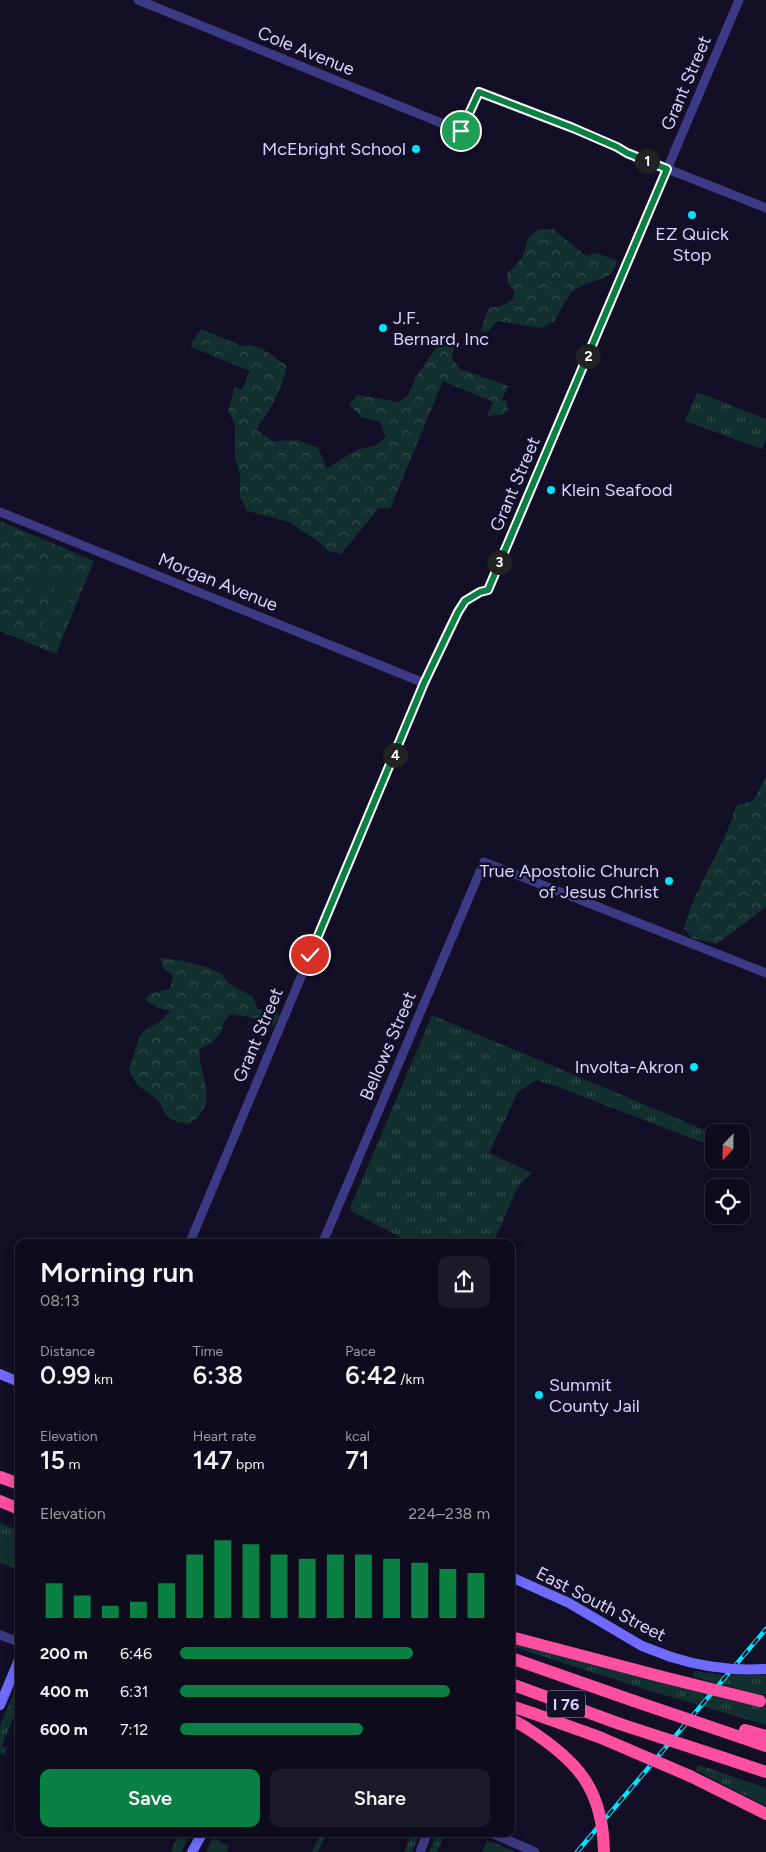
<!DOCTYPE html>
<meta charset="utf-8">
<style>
body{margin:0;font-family:Figtree,sans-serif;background:#1c1929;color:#f1f3f6;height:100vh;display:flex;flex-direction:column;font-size:19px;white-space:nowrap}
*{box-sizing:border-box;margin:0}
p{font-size:16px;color:#9b9ba3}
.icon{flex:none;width:28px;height:28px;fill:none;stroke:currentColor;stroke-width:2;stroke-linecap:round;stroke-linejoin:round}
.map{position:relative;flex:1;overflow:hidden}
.sheet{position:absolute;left:15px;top:1239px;width:500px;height:598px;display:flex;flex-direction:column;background:#0e0b1c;border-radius:10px;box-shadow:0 2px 12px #0003,0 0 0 1px #2e2b3b}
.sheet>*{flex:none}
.needle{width:32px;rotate:202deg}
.tools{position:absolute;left:705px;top:1124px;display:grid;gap:10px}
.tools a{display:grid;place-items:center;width:45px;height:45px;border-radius:10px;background:#0e0b1c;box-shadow:0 2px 12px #0003,0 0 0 1px #2e2b3b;font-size:25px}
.pin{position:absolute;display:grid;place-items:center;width:42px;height:42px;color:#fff;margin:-21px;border:2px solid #fff;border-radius:50%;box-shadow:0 1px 5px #0007}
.km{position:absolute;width:25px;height:25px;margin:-12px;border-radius:50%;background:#222;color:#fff;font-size:14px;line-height:25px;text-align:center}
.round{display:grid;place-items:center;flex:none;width:52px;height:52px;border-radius:10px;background:#1c1929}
.headline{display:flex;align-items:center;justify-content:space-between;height:85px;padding:0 25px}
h1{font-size:28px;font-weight:600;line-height:38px}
.stats{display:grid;grid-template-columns:repeat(3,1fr);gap:8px;height:85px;padding:5px 25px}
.stats div{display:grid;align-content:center}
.stats b{font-size:25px;font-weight:600}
.stats small{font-size:14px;font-weight:400}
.stats p{font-size:14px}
.chart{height:140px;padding:10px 25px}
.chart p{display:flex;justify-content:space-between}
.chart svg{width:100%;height:90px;margin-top:5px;stroke:#0b8043;stroke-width:6}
.action{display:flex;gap:10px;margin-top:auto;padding:10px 25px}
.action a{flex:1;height:58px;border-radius:10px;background:#0b8043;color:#fff;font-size:20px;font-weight:600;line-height:58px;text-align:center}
.action a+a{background:#1c1929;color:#f1f3f6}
ul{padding:0 25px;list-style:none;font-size:16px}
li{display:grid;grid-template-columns:80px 60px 1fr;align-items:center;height:38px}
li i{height:12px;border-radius:6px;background:#0b8043}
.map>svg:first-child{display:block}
.grass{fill:url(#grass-tufts)}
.forest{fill:url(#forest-crowns)}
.garden{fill:#12302f}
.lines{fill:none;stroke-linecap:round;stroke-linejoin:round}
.tertiary{stroke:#3d3a85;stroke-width:9}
.secondary{stroke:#6f6bff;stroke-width:10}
.motorway{stroke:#ff4fa3;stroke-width:12}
.rail-casing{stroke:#00e5ff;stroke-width:4.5}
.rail{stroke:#130f26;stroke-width:2.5;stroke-dasharray:8;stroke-linecap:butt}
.secondary-bridge{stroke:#6f6bff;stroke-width:10}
.motorway-bridge{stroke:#ff4fa3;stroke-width:12}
.route-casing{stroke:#fff;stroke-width:10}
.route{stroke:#0b8043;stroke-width:6}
.poi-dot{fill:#00e5ff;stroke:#130f26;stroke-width:2}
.labels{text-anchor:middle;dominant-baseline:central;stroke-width:5;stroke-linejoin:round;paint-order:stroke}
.shield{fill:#130f26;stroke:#9e99be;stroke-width:1}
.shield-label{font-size:16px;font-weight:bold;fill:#d9d4ff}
.street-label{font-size:18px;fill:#d9d4ff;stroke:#130f26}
.poi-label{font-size:18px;fill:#d9d4ff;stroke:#130f26;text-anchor:end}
</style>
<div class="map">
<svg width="766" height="1852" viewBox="0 0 766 1852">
<defs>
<pattern id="grass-tufts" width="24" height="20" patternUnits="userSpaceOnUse" patternTransform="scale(1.25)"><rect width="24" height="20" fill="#12302f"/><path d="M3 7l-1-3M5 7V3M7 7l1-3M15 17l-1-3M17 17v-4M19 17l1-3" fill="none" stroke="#344d4e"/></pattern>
<pattern id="forest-crowns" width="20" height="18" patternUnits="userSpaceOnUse" patternTransform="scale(1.25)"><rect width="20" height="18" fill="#12302f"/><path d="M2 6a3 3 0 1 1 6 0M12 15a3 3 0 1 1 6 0" fill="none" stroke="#344d4e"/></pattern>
</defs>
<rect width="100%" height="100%" fill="#130f26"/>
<!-- grass -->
<g class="grass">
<path d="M697,392L766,419V439L762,449L685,421Z"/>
<path d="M432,1015L714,1134V1147L553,1085L536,1080L518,1092L489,1153L532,1173L518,1186L494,1242H409L351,1211L350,1208Z"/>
<path d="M0,1523L19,1531V1551L0,1544Z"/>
<path d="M511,1643L766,1706V1725L644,1689L511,1646Z"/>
<path d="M695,1671L723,1675H766V1696L693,1677Z"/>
<path d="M14,1692L19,1695V1703L2,1746L7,1748L4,1755L1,1753L0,1755V1726Z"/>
<path d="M699,1765L766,1788V1806L695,1770Z"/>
<path d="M179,1832L191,1833L181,1852H171Z"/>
<path d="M412,1833H420L412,1852H404Z"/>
<path d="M437,1833H445L437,1852H429Z"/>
<path d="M213,1838L228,1846L227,1852H206Z"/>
<path d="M487,1840L516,1852H482Z"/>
</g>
<!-- forest -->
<g class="forest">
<path d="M540,229H553L586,256L597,253L617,261L612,273L604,278L586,284L571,292L554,321L542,328L497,321L488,332H481L484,320L489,308L501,306L513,300L514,291L508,284L507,273C512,269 518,264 521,259C530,243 521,241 540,229Z"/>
<path d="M201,329L242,346C258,342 274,357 287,366C282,390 270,410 256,430L273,441L299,440L318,448L327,468L357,450L376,445L386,437L380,422L362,417L349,405L357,395L399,402L408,395L416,377L442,339L449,336L455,343L452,358L460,369L508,386L502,400L506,401L508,409L503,415L487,416L493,402L443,381L390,509L379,508L341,554L328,551L319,542L289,522L247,511L240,497V473L235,459V425L228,411L235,387L242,390L250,371L191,347L192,342Z"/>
<path d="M0,521L94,561L56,654L0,631Z"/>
<path d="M766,777V907L717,944L692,938L684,929C695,885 724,849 736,806L753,801Z"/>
<path d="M161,958L183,961L209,968L223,975L228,983L252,996L258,1009L280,1014L274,1026L254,1018L230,1014C222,1024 225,1024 220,1033C216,1041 207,1045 200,1049C197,1078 223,1101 189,1124L177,1122L167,1116L158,1100L137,1085L129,1070L139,1038L144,1031L159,1022L171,1011L158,1008L145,1000L151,993L170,989L173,976L162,967Z"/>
<path d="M320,1833H326L318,1852H312Z"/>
</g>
<!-- garden -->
<g class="garden">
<path d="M39,564L55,570L44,597L28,591Z"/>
<path d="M61,573L77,580L66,606L50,600Z"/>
<path d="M48,609L64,616L53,642L37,636Z"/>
<path d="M0,1544L19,1551V1570L0,1563Z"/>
</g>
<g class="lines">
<!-- tertiary -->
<g class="tertiary">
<path d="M138,0L461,131L479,92L573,128L617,147L627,153L766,208"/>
<path d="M0,512L424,683"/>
<path d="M190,1242L424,683C432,667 455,609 467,600C473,595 480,592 488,590L739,0"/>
<path d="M323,1242L484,862L766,973"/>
<path d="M0,1635L19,1642"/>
<path d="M489,1832L535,1852"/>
<path d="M420,1852L428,1832"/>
</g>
<!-- secondary -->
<g class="secondary">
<path d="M0,1374L19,1382"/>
<path d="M511,1577L569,1603L642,1646L671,1657"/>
<path d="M0,1705L19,1660"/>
<path d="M192,1852L203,1832"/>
</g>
<!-- motorway -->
<g class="motorway">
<path d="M0,1477L19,1484"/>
<path d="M0,1501L19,1509"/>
<path d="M511,1637L659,1676"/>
<path d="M511,1658L634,1701"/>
<path d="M511,1684L620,1724"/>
<path d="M511,1706L532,1713"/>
<path d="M511,1719L525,1727"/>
<path d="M745,1730L766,1736"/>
<path d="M743,1738L766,1746"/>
<path d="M724,1758L766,1772"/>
<path d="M690,1776L766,1814"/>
</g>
<!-- rail casing -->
<g class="rail-casing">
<path id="rail" d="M577,1852L766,1629"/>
</g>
<!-- rail -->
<use href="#rail" class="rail"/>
<!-- secondary-bridge -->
<path class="secondary-bridge" d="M671,1657C702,1667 734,1671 766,1669"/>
<!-- motorway-bridge -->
<g class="motorway-bridge">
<path d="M659,1676L760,1701"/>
<path d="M634,1701L743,1738"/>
<path d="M532,1713L599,1737L690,1776"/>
<path d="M620,1724L724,1758"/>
<path d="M525,1727C577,1760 603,1788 604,1852"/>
</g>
</g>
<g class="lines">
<!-- route casing -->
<g class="route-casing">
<path id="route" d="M310,955L424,683L458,612L465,601L480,592L488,590L667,169L627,153L617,147L573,128L479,92L461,131"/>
</g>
<!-- route -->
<use href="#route" class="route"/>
</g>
<!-- markers -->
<g class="poi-dot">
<circle cx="416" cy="149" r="5"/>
<circle cx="692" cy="215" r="5"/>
<circle cx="383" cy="328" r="5"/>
<circle cx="551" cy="490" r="5"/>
<circle cx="669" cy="881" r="5"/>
<circle cx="694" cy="1067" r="5"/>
<circle cx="539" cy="1395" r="5"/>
</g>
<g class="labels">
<!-- shield labels -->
<rect class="shield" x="547" y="1690.5" width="38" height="27" rx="4"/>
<g class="shield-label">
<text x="566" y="1704">I 76</text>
</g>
<!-- street labels -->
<g class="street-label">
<text transform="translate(306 51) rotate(22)">Cole Avenue</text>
<text transform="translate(686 83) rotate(-67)">Grant Street</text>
<text transform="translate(515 484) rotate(-67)">Grant Street</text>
<text transform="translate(218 582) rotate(22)">Morgan Avenue</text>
<text transform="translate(258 1035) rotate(-67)">Grant Street</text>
<text transform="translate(388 1046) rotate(-67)">Bellows Street</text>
<text transform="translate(601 1604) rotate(27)">East South Street</text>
</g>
<!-- poi labels -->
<g class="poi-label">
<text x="406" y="149">McEbright School</text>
<text x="692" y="234" text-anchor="middle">EZ Quick<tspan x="692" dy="21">Stop</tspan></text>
<text x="393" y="318" text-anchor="start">J.F.<tspan x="393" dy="21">Bernard, Inc</tspan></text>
<text x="561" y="490" text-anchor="start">Klein Seafood</text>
<text x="659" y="871">True Apostolic Church<tspan x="659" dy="21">of Jesus Christ</tspan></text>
<text x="684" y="1067">Involta-Akron</text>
<text x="549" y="1385" text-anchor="start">Summit<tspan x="549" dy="21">County Jail</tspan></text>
</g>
</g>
</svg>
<div class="tools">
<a><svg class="needle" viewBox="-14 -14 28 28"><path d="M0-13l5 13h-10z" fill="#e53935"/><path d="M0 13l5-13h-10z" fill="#9b9ba3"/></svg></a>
<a><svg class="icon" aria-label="locate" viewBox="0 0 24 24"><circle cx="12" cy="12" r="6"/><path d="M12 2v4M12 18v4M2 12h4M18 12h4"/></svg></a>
</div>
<div class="pin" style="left:461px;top:131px;background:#1e9e55"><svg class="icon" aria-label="arrive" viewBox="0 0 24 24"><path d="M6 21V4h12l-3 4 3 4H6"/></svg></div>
<div class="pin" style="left:310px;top:955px;background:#d93025"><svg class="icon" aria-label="check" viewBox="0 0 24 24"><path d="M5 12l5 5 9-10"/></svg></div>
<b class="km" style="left:647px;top:161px">1</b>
<b class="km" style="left:588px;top:356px">2</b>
<b class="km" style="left:499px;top:562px">3</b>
<b class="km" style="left:395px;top:755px">4</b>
<section class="sheet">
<div class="headline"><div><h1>Morning run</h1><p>08:13</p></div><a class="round"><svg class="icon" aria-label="share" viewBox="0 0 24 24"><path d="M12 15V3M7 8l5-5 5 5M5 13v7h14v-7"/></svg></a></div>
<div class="stats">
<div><p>Distance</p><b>0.99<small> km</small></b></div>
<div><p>Time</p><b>6:38</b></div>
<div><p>Pace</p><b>6:42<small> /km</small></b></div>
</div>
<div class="stats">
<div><p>Elevation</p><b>15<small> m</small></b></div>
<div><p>Heart rate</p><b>147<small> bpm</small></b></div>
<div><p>kcal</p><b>71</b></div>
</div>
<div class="chart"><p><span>Elevation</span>224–238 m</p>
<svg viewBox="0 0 160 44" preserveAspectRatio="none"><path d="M5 44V27M15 44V33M25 44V38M35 44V36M45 44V27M55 44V13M65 44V6M75 44V8M85 44V13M95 44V15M105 44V13M115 44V13M125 44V15M135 44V17M145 44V20M155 44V22"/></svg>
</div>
<ul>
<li><b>200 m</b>6:46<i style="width:75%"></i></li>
<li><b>400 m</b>6:31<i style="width:87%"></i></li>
<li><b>600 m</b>7:12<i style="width:59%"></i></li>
</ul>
<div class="action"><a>Save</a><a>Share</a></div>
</section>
</div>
